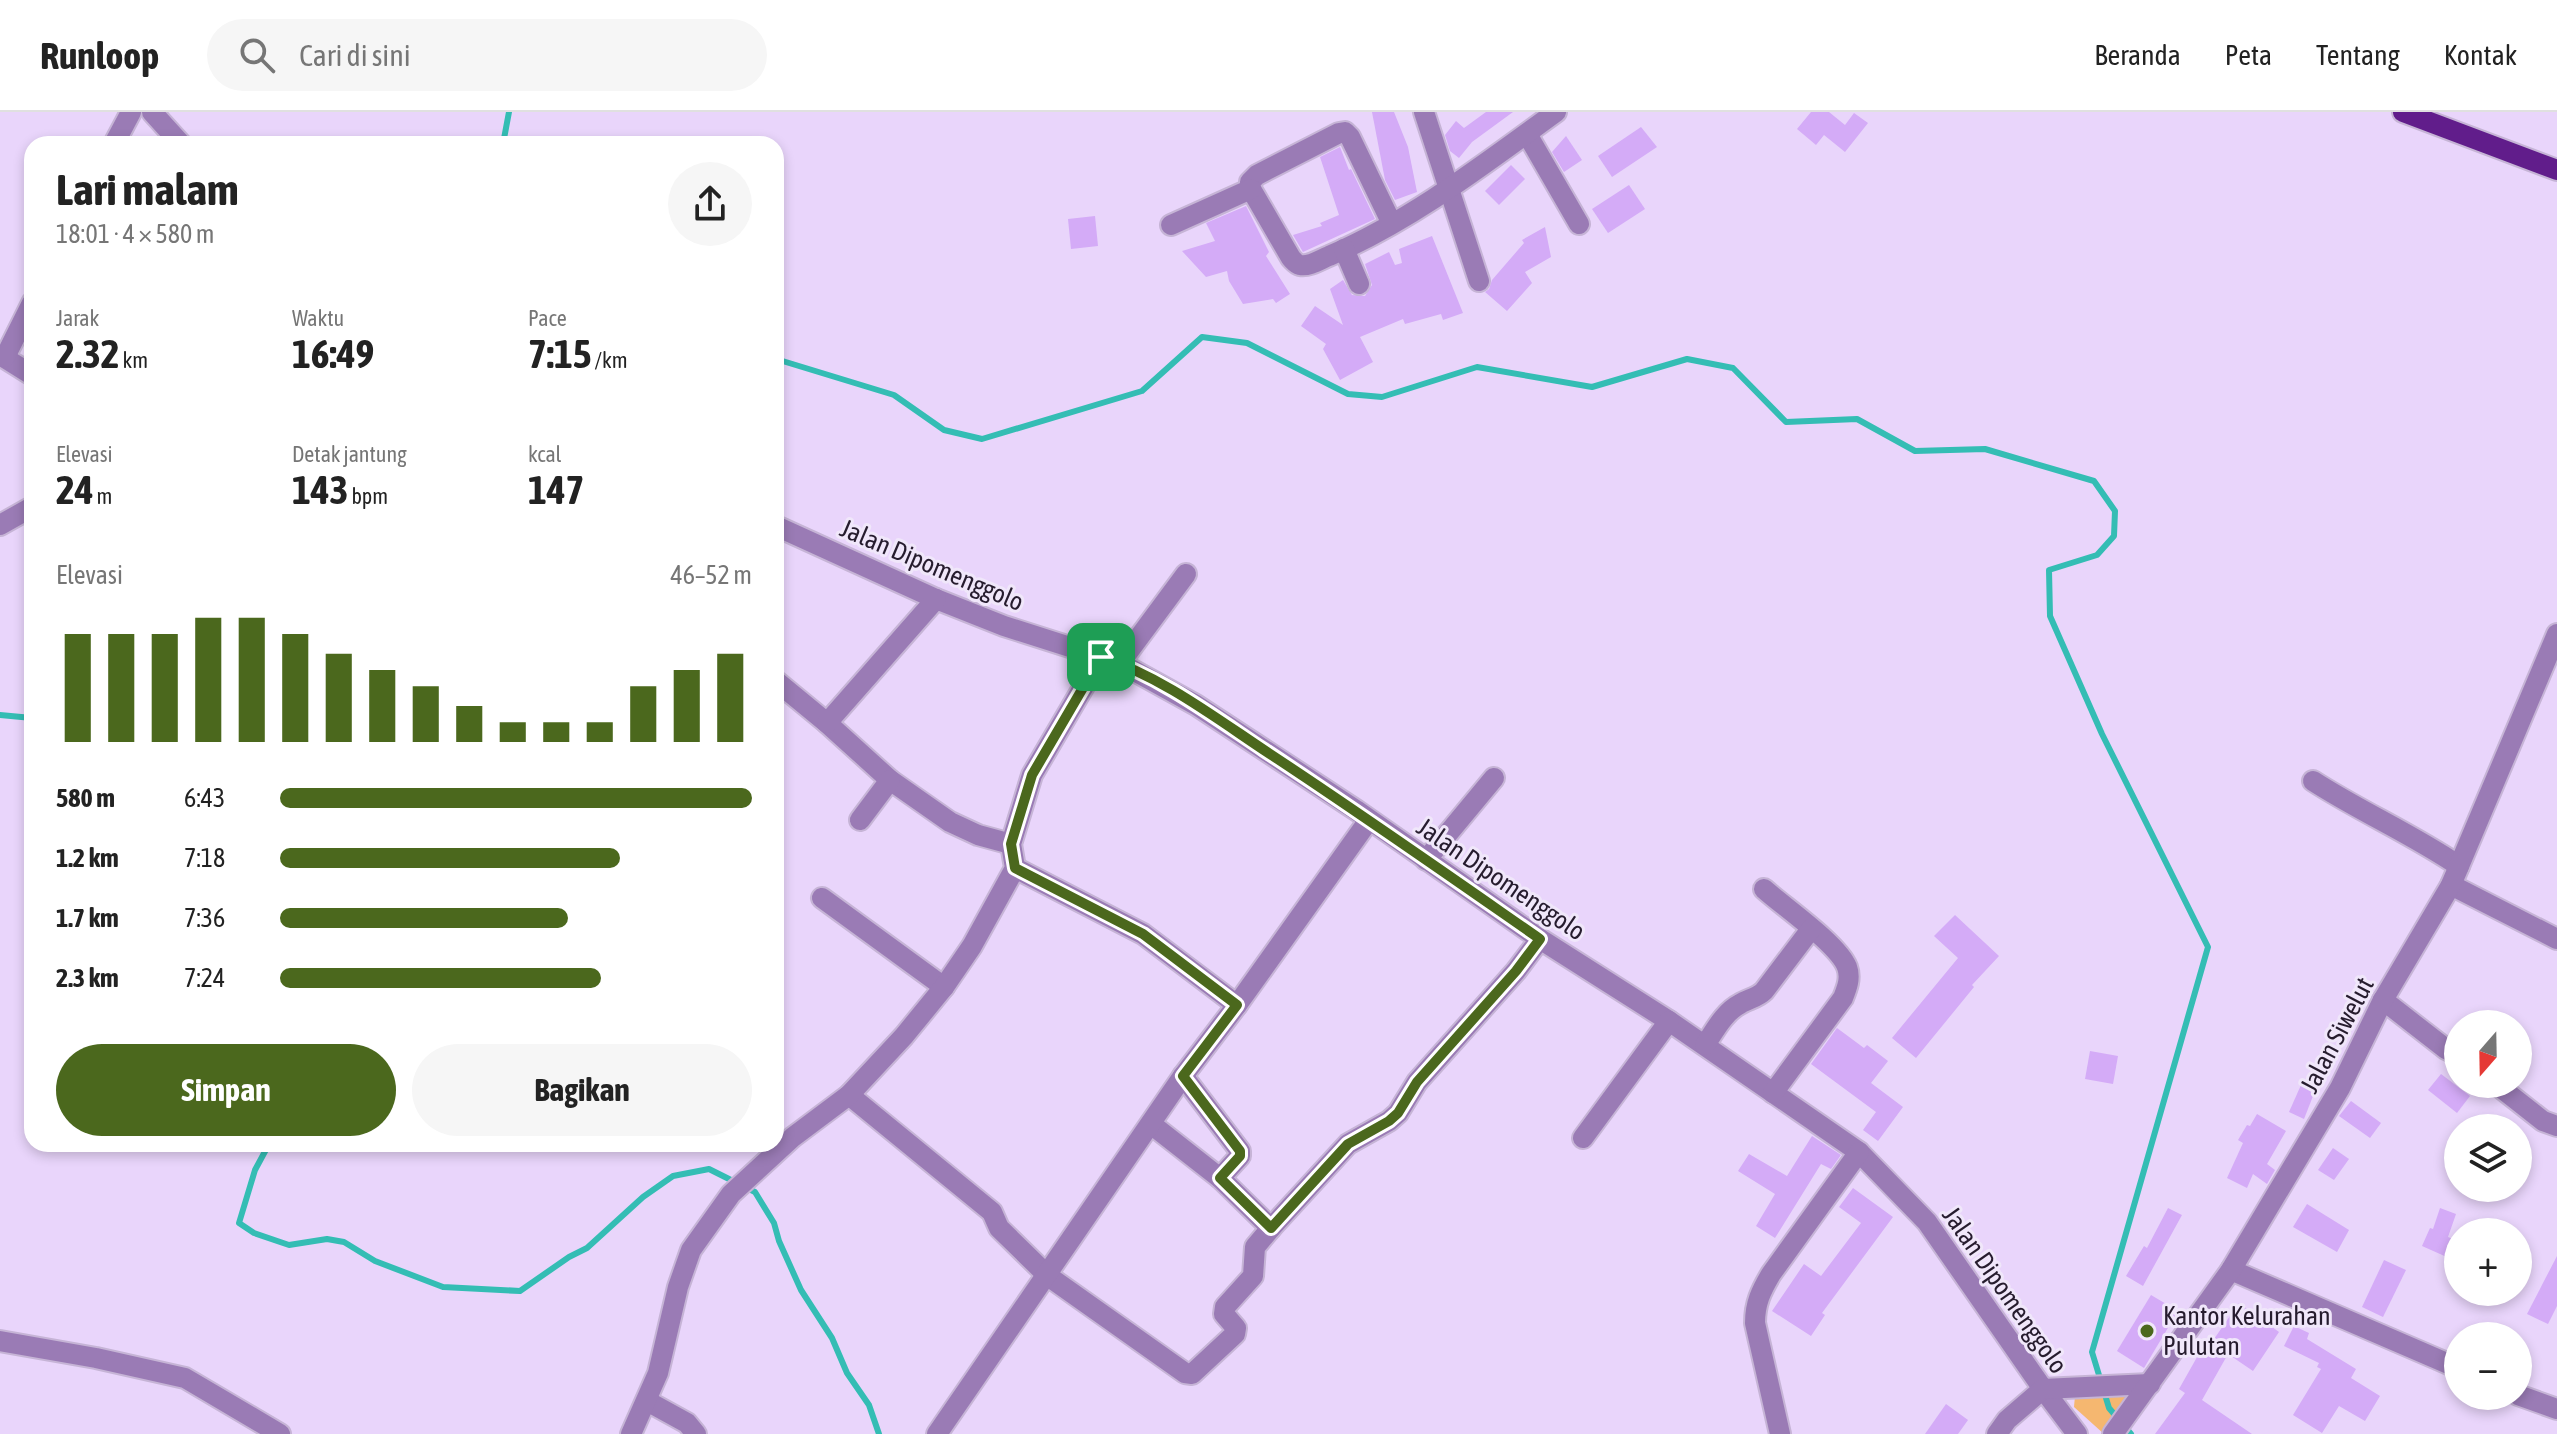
<!DOCTYPE html>
<html lang="id">
<meta charset="utf-8">
<style>
body{margin:0;font-family:"Asap Condensed",sans-serif;background:#f6f6f6;color:#222;height:100vh;display:flex;flex-direction:column;font-size:30px;white-space:nowrap}
*{box-sizing:border-box;margin:0}
p{font-size:26px;color:#767676}
.icon{flex:none;width:44px;height:44px;fill:none;stroke:currentColor;stroke-width:2;stroke-linecap:round;stroke-linejoin:round}
.map{position:relative;flex:1;overflow:hidden}
.sheet{position:absolute;left:24px;top:24px;width:760px;height:1016px;display:flex;flex-direction:column;background:#fff;border-radius:24px;box-shadow:0 4px 12px #0003}
.sheet>*{flex:none}
.needle{width:52px;rotate:200deg}
.tools{position:absolute;left:2444px;top:898px;display:grid;gap:16px}
.tools a{display:grid;place-items:center;width:88px;height:88px;border-radius:50%;background:#fff;box-shadow:0 4px 12px #0003;font-size:40px}
.pin{position:absolute;display:grid;place-items:center;width:68px;height:68px;color:#fff;margin:-34px;border-radius:16px;box-shadow:0 4px 12px #0006}
.round{display:grid;place-items:center;flex:none;width:84px;height:84px;border-radius:42px;background:#f6f6f6}
.summary{display:flex;align-items:center;justify-content:space-between;height:136px;padding:0 32px}
h1{font-size:44px;font-weight:700;line-height:60px}
.stats{display:grid;grid-template-columns:repeat(3,1fr);gap:12px;height:136px;padding:8px 32px}
.stats div{display:grid;align-content:center}
.stats b{font-size:40px;font-weight:700}
.stats small{font-size:22px;font-weight:400}
.stats p{font-size:22px}
.chart{height:224px;padding:16px 32px}
.chart p{display:flex;justify-content:space-between}
.chart svg{width:100%;height:144px;margin-top:8px;stroke:#4b681d;stroke-width:6}
.action{display:flex;gap:16px;margin-top:auto;padding:16px 32px}
.action a{flex:1;height:92px;border-radius:48px;background:#4b681d;color:#fff;font-size:32px;font-weight:700;line-height:92px;text-align:center}
.action a+a{background:#f6f6f6;color:#222}
ul{padding:0 32px;list-style:none;font-size:26px}
li{display:grid;grid-template-columns:128px 96px 1fr;align-items:center;height:60px}
li i{height:20px;border-radius:10px;background:#4b681d}
header{display:flex;align-items:center;gap:48px;box-sizing:border-box;height:112px;padding:0 40px;background:#fff;border-bottom:2px solid #e0e0e0}
header strong{font-size:38px}
nav{display:flex;gap:44px;margin-inline-start:auto;font-size:28px}
.search{width:560px;height:72px;background:#f6f6f6;display:flex;align-items:center;gap:20px;box-sizing:border-box;padding:0 28px;border-radius:44px;color:#767676;font-size:30px}
.map>svg:first-child{display:block}
.green{fill:#f5b770}
.lines{fill:none;stroke-linecap:round;stroke-linejoin:round}
.stream{stroke:#34bdb4;stroke-width:6}
.building{fill:#d4abf7}
.minor-casing{stroke:#c6b4d6;stroke-width:24}
.major-casing{stroke:#c6b4d6;stroke-width:24}
.minor{stroke:#9a7bb5;stroke-width:20}
.major{stroke:#611d8b;stroke-width:20}
.route-casing{stroke:#fff;stroke-width:16}
.route{stroke:#4b681d;stroke-width:10}
.poi-dot{fill:#4b681d;stroke:#f0e7fa;stroke-width:3}
.labels{text-anchor:middle;dominant-baseline:central;stroke-width:6;stroke-linejoin:round;paint-order:stroke}
.street-label{font-size:26px;fill:#261c2e;stroke:#f0e7fa}
.poi-label{font-size:26px;fill:#261c2e;stroke:#f0e7fa;text-anchor:start}
</style>
<header>
<strong>Runloop</strong>
<div class="search"><svg class="icon" aria-label="search" viewBox="0 0 24 24"><circle cx="10" cy="10" r="6"/><path d="M15 15l6 6"/></svg>Cari di sini</div>
<nav><a>Beranda</a><a>Peta</a><a>Tentang</a><a>Kontak</a></nav>
</header>
<div class="map">
<svg width="2557" height="1322" viewBox="0 0 2557 1322">
<rect width="100%" height="100%" fill="#e9d5fb"/>
<!-- green -->
<path class="green" d="M2135,1279L2104,1322L2074,1295L2075,1284Z"/>
<g class="lines">
<!-- stream -->
<g class="stream">
<path d="M503,32L509,0"/>
<path d="M776,247L894,283L944,318L982,327L1142,279L1202,225L1247,231L1348,282L1382,285L1477,255L1592,275L1687,247L1733,256L1786,310L1857,307L1915,339L1985,337L2094,369L2115,399L2114,424L2097,443L2049,458L2050,504L2102,622L2208,835L2092,1240L2109,1296L2131,1322"/>
<path d="M0,603L32,606"/>
<path d="M269,1032L255,1058L239,1111L254,1121L289,1133L327,1127L344,1130L375,1149L443,1175L520,1179L569,1145L587,1136L643,1085L673,1064L709,1057L735,1070"/>
<path d="M745,1075L755,1080L774,1111L779,1129L801,1178L832,1226L847,1261L869,1293L879,1322"/>
</g>
</g>
<!-- building -->
<g class="building">
<path d="M1372,0H1394L1408,35L1417,80L1395,88L1385,68Z"/>
<path d="M1486,0H1513L1472,30L1459,46L1450,39L1445,23L1456,9L1464,16Z"/>
<path d="M1811,0H1829L1845,13L1854,1L1868,11L1845,40L1824,23L1816,33L1797,17Z"/>
<path d="M1641,15L1657,35L1612,65L1598,44Z"/>
<path d="M1566,24L1582,48L1564,60L1552,40Z"/>
<path d="M1340,35L1349,58L1351,57L1375,107L1303,140L1293,123L1322,114L1320,111L1339,103L1320,45Z"/>
<path d="M1511,53L1525,67L1499,93L1485,79Z"/>
<path d="M1629,73L1645,97L1608,121L1592,97Z"/>
<path d="M1246,94L1269,140L1266,144L1290,182L1276,191L1273,187L1243,192L1229,169L1227,159L1206,165L1182,139L1215,129L1206,111Z"/>
<path d="M1095,104L1098,134L1071,137L1068,107Z"/>
<path d="M1545,115L1551,145L1525,160L1532,171L1507,199L1485,180L1489,177L1492,168L1524,131L1522,128Z"/>
<path d="M1432,124L1463,201L1443,208L1441,202L1405,212L1403,207L1360,225L1373,250L1340,268L1323,237L1326,232L1301,214L1315,194L1343,213L1330,177L1343,168L1352,183L1365,184L1372,173L1365,152L1389,140L1395,153L1402,151L1399,137Z"/>
<path d="M1955,803L1999,844L1972,873L1974,875L1916,946L1892,926L1958,846L1934,824Z"/>
<path d="M1837,916L1864,936L1867,933L1888,949L1871,971L1903,995L1878,1029L1863,1018L1876,1000L1811,952Z"/>
<path d="M2090,939L2118,944L2113,972L2085,967Z"/>
<path d="M2441,962L2470,984L2457,1001L2428,978Z"/>
<path d="M2301,973L2315,979L2304,1007L2289,1000Z"/>
<path d="M2351,989L2381,1011L2370,1026L2339,1004Z"/>
<path d="M2257,1002L2286,1019L2267,1052L2275,1058L2267,1072L2253,1062L2247,1076L2227,1066L2243,1031L2238,1028L2247,1013L2250,1014Z"/>
<path d="M1812,1024L1841,1043L1831,1057L1821,1052L1775,1126L1756,1114L1775,1082L1738,1059L1749,1042L1787,1064Z"/>
<path d="M2333,1036L2349,1047L2334,1068L2318,1058Z"/>
<path d="M1853,1076L1893,1105L1822,1201L1825,1203L1811,1224L1772,1199L1804,1152L1821,1164L1861,1111L1839,1095Z"/>
<path d="M2307,1092L2349,1118L2337,1140L2293,1115Z"/>
<path d="M2168,1096L2182,1103L2143,1174L2126,1164L2144,1134L2147,1136Z"/>
<path d="M2440,1096L2456,1102L2448,1125L2458,1129V1150L2422,1134L2430,1116L2433,1117Z"/>
<path d="M2557,1144V1194L2548,1212L2527,1202Z"/>
<path d="M2384,1148L2406,1158L2383,1205L2362,1195Z"/>
<path d="M2151,1183L2178,1199L2144,1256L2117,1239Z"/>
<path d="M2239,1191L2279,1220L2253,1259L2228,1242L2202,1288L2252,1322H2155L2185,1281L2179,1277L2209,1224L2214,1227Z"/>
<path d="M2294,1214L2309,1221L2307,1227L2356,1257L2351,1266L2380,1284L2365,1309L2339,1294L2322,1321L2293,1303L2321,1257L2317,1255L2319,1251L2284,1234Z"/>
<path d="M1946,1292L1968,1308L1958,1322H1925Z"/>
</g>
<g class="lines">
<!-- minor casing -->
<g class="minor-casing">
<g id="minor">
<path d="M152,0L181,32"/>
<path d="M1424,0L1479,169"/>
<path d="M1527,22L1579,112"/>
<path d="M114,32L131,0"/>
<path d="M1392,112L1350,25L1345,20L1339,21L1257,63L1250,70L1251,77L1291,146C1294,149 1296,152 1300,153C1309,155 1321,147 1329,144C1412,108 1483,53 1556,0"/>
<path d="M1171,113L1251,77"/>
<path d="M1344,137L1359,172"/>
<path d="M0,243L32,263"/>
<path d="M5,245L32,191"/>
<path d="M0,413L32,395"/>
<path d="M776,414L936,487L1004,514L1120,551L1196,593L1356,698L1540,827L1669,909L1859,1040L1927,1110L2043,1277L2077,1322"/>
<path d="M1120,551L1186,462"/>
<path d="M776,569L827,611L890,668L950,710L978,723L1011,732"/>
<path d="M827,611L936,487"/>
<path d="M2313,669C2361,700 2412,722 2459,754"/>
<path d="M860,708L890,668"/>
<path d="M1426,748L1494,666"/>
<path d="M1015,756L1143,822L1237,893"/>
<path d="M2451,773L2557,827"/>
<path d="M1764,777C1784,795 1838,832 1847,855C1851,866 1847,876 1843,886L1773,981"/>
<path d="M822,786L944,875"/>
<path d="M2383,888L2446,937L2458,943"/>
<path d="M1705,933C1714,920 1724,900 1740,892C1748,887 1757,886 1764,879L1811,817"/>
<path d="M1183,964L1240,1039V1044L1220,1066"/>
<path d="M2496,972L2543,1009L2557,1014"/>
<path d="M849,983L992,1100L999,1116L1048,1164L1185,1261L1192,1262L1235,1222L1236,1216L1224,1202L1225,1195L1253,1164L1255,1135L1271,1116L1348,1032L1389,1009L1398,1001L1417,970L1516,859L1540,827"/>
<path d="M1151,1012L1220,1066L1271,1116"/>
<path d="M1583,1026L1669,909"/>
<path d="M2231,1158L2458,1256"/>
<path d="M0,1229L96,1246L185,1266L280,1322"/>
<path d="M2518,1283L2557,1297"/>
<path d="M647,1289L687,1311L696,1322"/>
<path d="M631,1322L658,1261L678,1175L691,1138L731,1082L793,1025L849,983L904,924L944,875L972,834L1015,756L1011,732L1032,663L1101,545"/>
<path d="M937,1322L1183,964L1237,893L1369,708"/>
<path d="M1780,1322L1755,1211C1755,1191 1761,1179 1771,1162L1859,1040"/>
<path d="M1997,1322L2007,1308L2043,1277L2150,1272"/>
<path d="M2113,1322L2231,1158L2340,976L2383,888L2451,773L2557,522"/>
</g>
</g>
<!-- major casing -->
<g class="major-casing">
<path id="major" d="M2403,0L2557,58"/>
</g>
<!-- minor -->
<use href="#minor" class="minor"/>
<!-- major -->
<use href="#major" class="major"/>
</g>
<g class="lines">
<!-- route casing -->
<g class="route-casing">
<path id="route" d="M1101,545C1160,564 1213,604 1264,638C1357,699 1448,763 1540,827L1516,859L1417,970L1398,1001L1389,1009L1348,1032L1271,1116L1220,1066L1240,1044V1039L1183,964L1237,893L1143,822L1015,756L1011,732L1032,663Z"/>
</g>
<!-- route -->
<use href="#route" class="route"/>
</g>
<!-- markers -->
<circle class="poi-dot" cx="2147" cy="1219" r="8"/>
<g class="labels">
<!-- street labels -->
<g class="street-label">
<text transform="translate(932 453) rotate(23)">Jalan Dipomenggolo</text>
<text transform="translate(1501 767) rotate(34)">Jalan Dipomenggolo</text>
<text transform="translate(2337 923) rotate(-62)">Jalan Siwelut</text>
<text transform="translate(2005 1178) rotate(55)">Jalan Dipomenggolo</text>
</g>
<!-- poi labels -->
<g class="poi-label">
<text x="2163" y="1204">Kantor Kelurahan<tspan x="2163" dy="30">Pulutan</tspan></text>
</g>
</g>
</svg>
<div class="tools">
<a><svg class="needle" viewBox="-14 -14 28 28"><path d="M0-13l5 13h-10z" fill="#e53935"/><path d="M0 13l5-13h-10z" fill="#767676"/></svg></a>
<a><svg class="icon" aria-label="layers" viewBox="0 0 24 24"><path d="M12 4l9 5-9 5-9-5zM3 14l9 5 9-5"/></svg></a>
<a>+</a>
<a>−</a>
</div>
<div class="pin" style="left:1101px;top:545px;background:#1e9e55"><svg class="icon" aria-label="arrive" viewBox="0 0 24 24"><path d="M6 21V4h12l-3 4 3 4H6"/></svg></div>
<section class="sheet">
<div class="summary"><div><h1>Lari malam</h1><p>18:01 · 4 × 580 m</p></div><a class="round"><svg class="icon" aria-label="share" viewBox="0 0 24 24"><path d="M12 15V3M7 8l5-5 5 5M5 13v7h14v-7"/></svg></a></div>
<div class="stats">
<div><p>Jarak</p><b>2.32<small> km</small></b></div>
<div><p>Waktu</p><b>16:49</b></div>
<div><p>Pace</p><b>7:15<small> /km</small></b></div>
</div>
<div class="stats">
<div><p>Elevasi</p><b>24<small> m</small></b></div>
<div><p>Detak jantung</p><b>143<small> bpm</small></b></div>
<div><p>kcal</p><b>147</b></div>
</div>
<div class="chart"><p><span>Elevasi</span>46–52 m</p>
<svg viewBox="0 0 160 44" preserveAspectRatio="none"><path d="M5 44V11M15 44V11M25 44V11M35 44V6M45 44V6M55 44V11M65 44V17M75 44V22M85 44V27M95 44V33M105 44V38M115 44V38M125 44V38M135 44V27M145 44V22M155 44V17"/></svg>
</div>
<ul>
<li><b>580 m</b>6:43<i style="width:100%"></i></li>
<li><b>1.2 km</b>7:18<i style="width:72%"></i></li>
<li><b>1.7 km</b>7:36<i style="width:61%"></i></li>
<li><b>2.3 km</b>7:24<i style="width:68%"></i></li>
</ul>
<div class="action"><a>Simpan</a><a>Bagikan</a></div>
</section>
</div>
